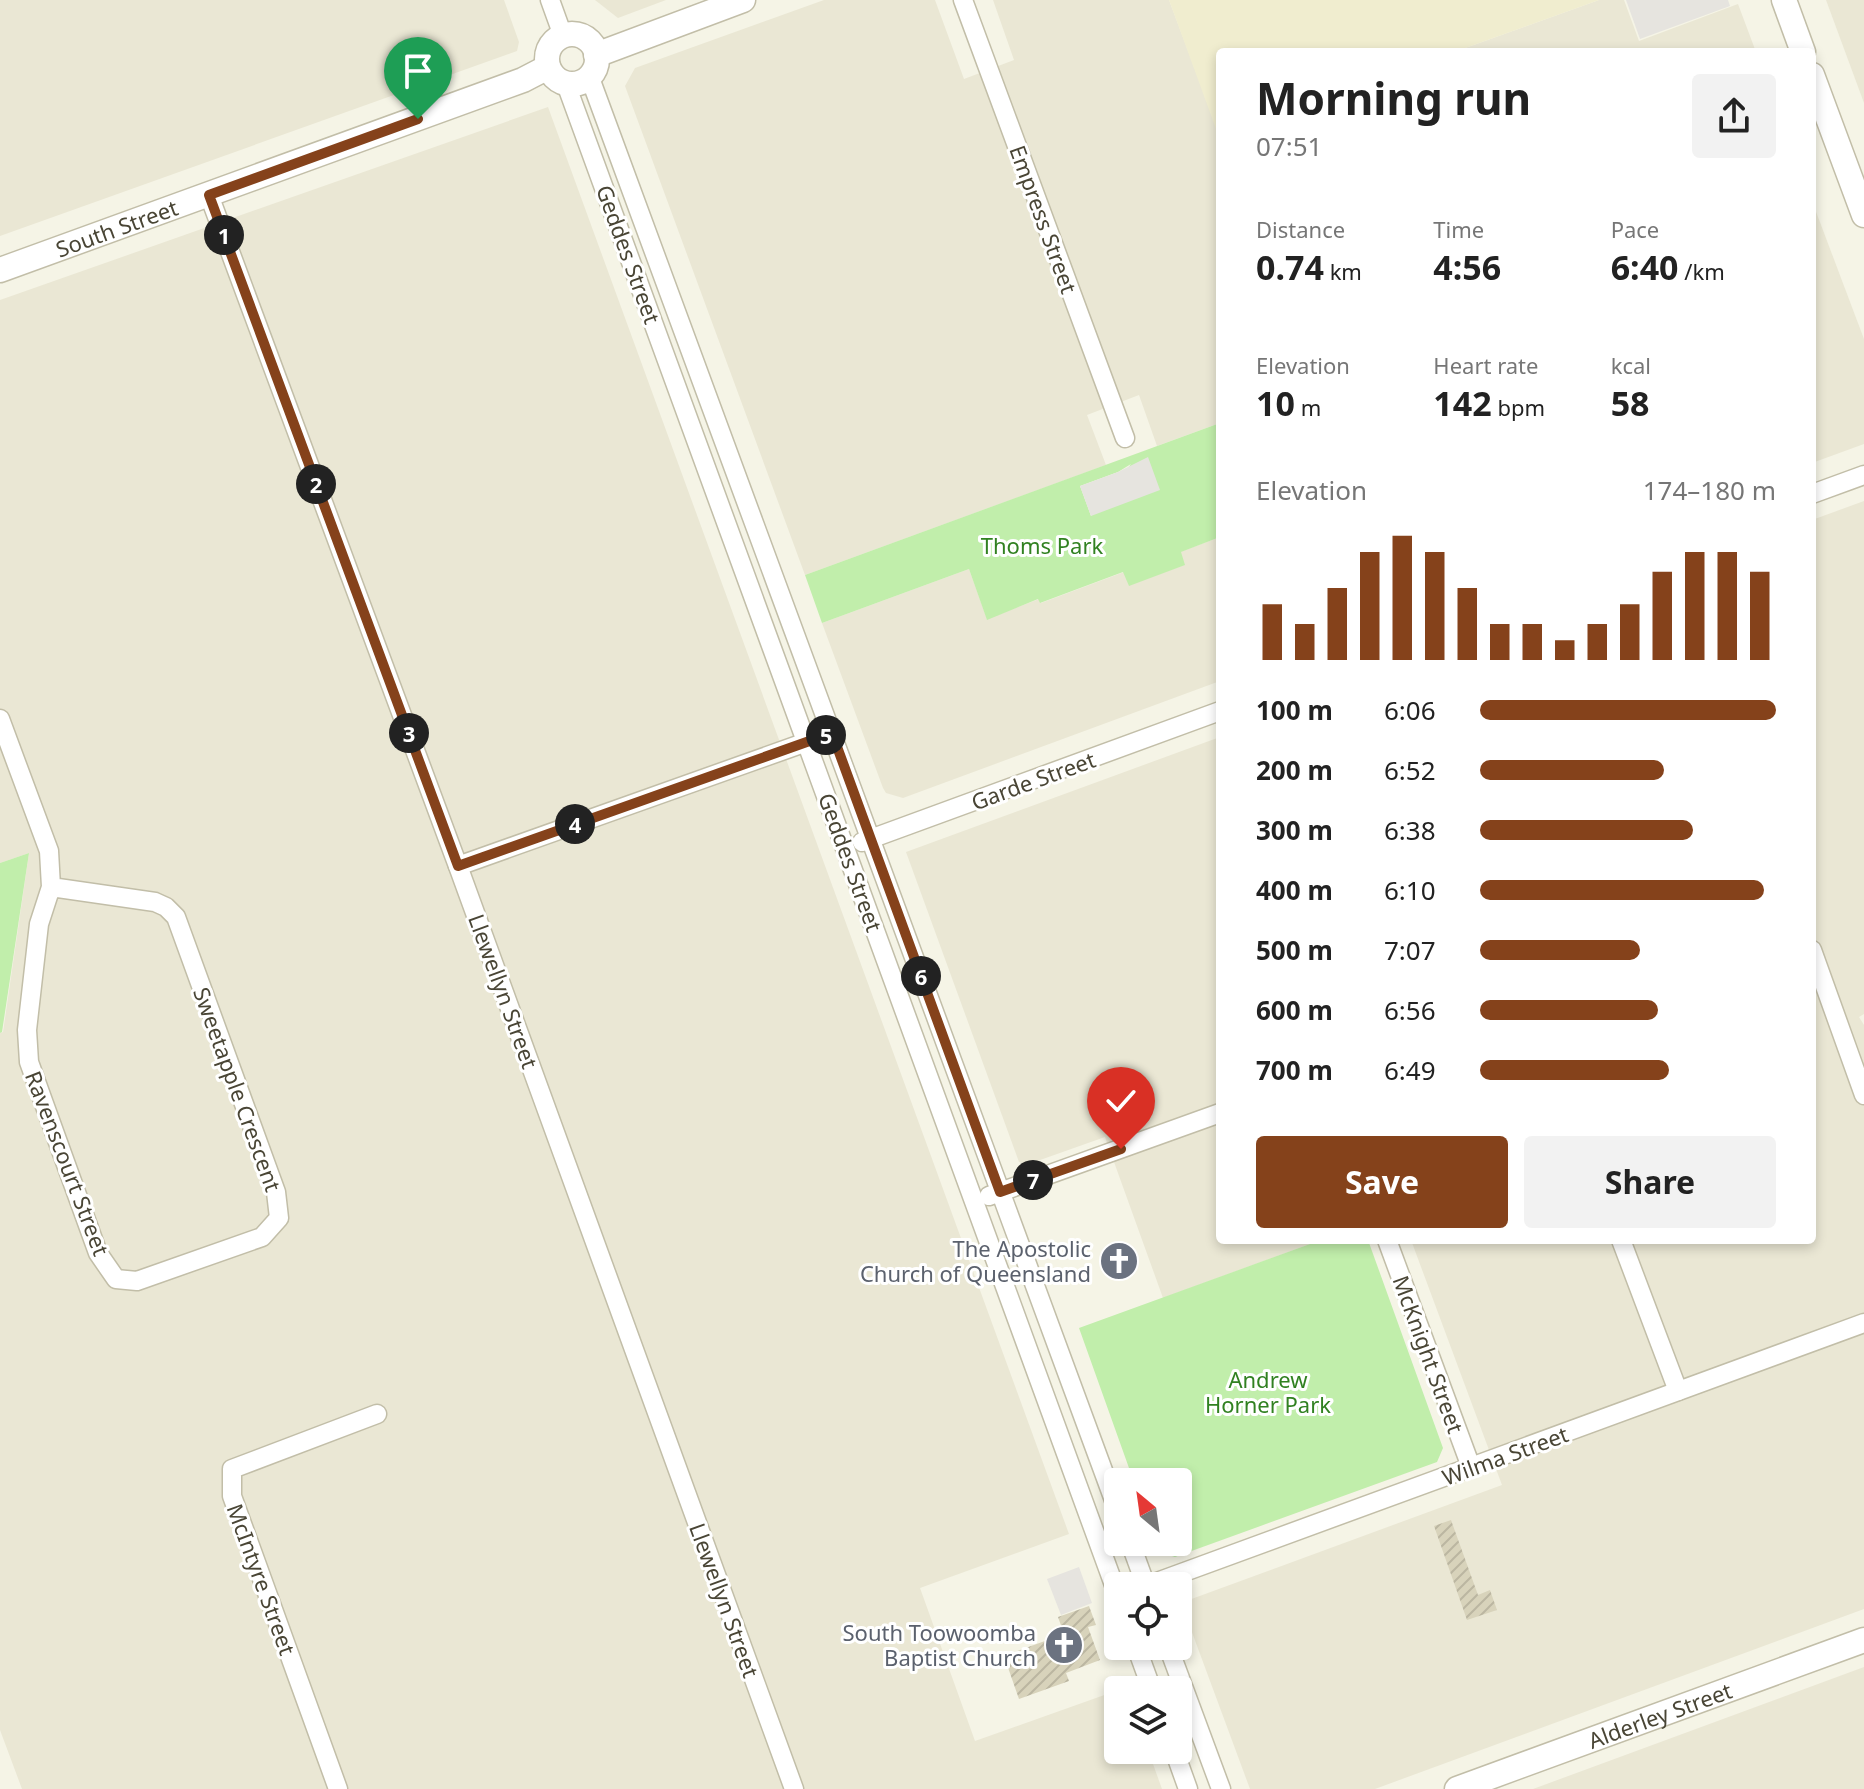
<!DOCTYPE html>
<meta charset="utf-8">
<style>
body{margin:0;font-family:"Noto Sans",sans-serif;background:#f2f2f2;color:#222;height:100vh;display:flex;flex-direction:column;font-size:30px;white-space:nowrap}
*{box-sizing:border-box;margin:0}
p{font-size:26px;color:#767676}
.icon{flex:none;width:44px;height:44px;fill:none;stroke:currentColor;stroke-width:2;stroke-linecap:round;stroke-linejoin:round}
.map{position:relative;flex:1;overflow:hidden}
.panel{position:absolute;left:1216px;top:48px;width:600px;height:1196px;display:flex;flex-direction:column;background:#fff;border-radius:8px;box-shadow:0 4px 12px #0003}
.panel>*{flex:none}
.needle{width:52px;rotate:331deg}
.buttons{position:absolute;left:1104px;top:1468px;display:grid;gap:16px}
.buttons a{display:grid;place-items:center;width:88px;height:88px;border-radius:8px;background:#fff;box-shadow:0 4px 12px #0003;font-size:40px}
.pin{position:absolute;display:grid;place-items:center;width:68px;height:68px;color:#fff;margin:-82px -34px;border-radius:50% 50% 50% 0;rotate:-45deg;box-shadow:0 0 8px #0007}
.pin .icon{rotate:45deg}
.km{position:absolute;width:40px;height:40px;margin:-20px;border-radius:50%;background:#222;color:#fff;font-size:22px;line-height:40px;text-align:center}
.round{display:grid;place-items:center;flex:none;width:84px;height:84px;border-radius:8px;background:#f2f2f2}
.headline{display:flex;align-items:center;justify-content:space-between;height:136px;padding:0 40px}
h1{font-size:44px;font-weight:700;line-height:60px}
.stats{display:grid;grid-template-columns:repeat(3,1fr);gap:12px;height:136px;padding:8px 40px}
.stats div{display:grid;align-content:center}
.stats b{font-size:34px;font-weight:700}
.stats small{font-size:22px;font-weight:400}
.stats p{font-size:22px}
.chart{height:224px;padding:16px 40px}
.chart p{display:flex;justify-content:space-between}
.chart svg{width:100%;height:144px;margin-top:8px;stroke:#85421b;stroke-width:6}
.primary-button{display:flex;gap:16px;margin-top:auto;padding:16px 40px}
.primary-button a{flex:1;height:92px;border-radius:8px;background:#85421b;color:#fff;font-size:32px;font-weight:700;line-height:92px;text-align:center}
.primary-button a+a{background:#f2f2f2;color:#222}
ul{padding:0 40px;list-style:none;font-size:26px}
li{display:grid;grid-template-columns:128px 96px 1fr;align-items:center;height:60px}
li i{height:20px;border-radius:10px;background:#85421b}
.map>svg:first-child{display:block}
.residential{fill:#eae7d4}
.education{fill:#f0edcf}
.green{fill:#c1eeab;fill-rule:evenodd}
.parking{fill:#e6e4df}
.building{fill:url(#building-hatch)}
.lines{fill:none;stroke-linecap:round;stroke-linejoin:round}
.minor-casing{stroke:#c2bea8;stroke-width:21}
.tertiary-casing{stroke:#c2bea8;stroke-width:27}
.minor{stroke:#fff;stroke-width:18}
.tertiary{stroke:#fff;stroke-width:24}
.route-casing{stroke:#fff;stroke-width:16}
.route{stroke:#85421b;stroke-width:10}
.labels{text-anchor:middle;dominant-baseline:central;stroke-width:6;stroke-linejoin:round;paint-order:stroke}
.street-label{font-size:22px;fill:#494535;stroke:#fff}
.park-label{font-size:22px;fill:#318121;stroke:#fff}
.worship-label{font-size:22px;fill:#5b616d;stroke:#fff;text-anchor:end}
</style>
<div class="map">
<svg width="1864" height="1789" viewBox="0 0 1864 1789">
<defs>
<pattern id="building-hatch" width="6" height="6" patternUnits="userSpaceOnUse" patternTransform="scale(2)"><rect width="6" height="6" fill="#d8d3bb"/><path d="M-1 1l2-2M0 6l6-6M5 7l2-2" fill="none" stroke="#bbb6a1"/></pattern>
</defs>
<rect width="100%" height="100%" fill="#f5f4e6"/>
<!-- residential -->
<g class="residential">
<path d="M0,0H504L519,42L517,51L0,236Z"/>
<path d="M595,0H666L618,18Z"/>
<path d="M824,0H935L964,79L1014,60L993,0H1169L1220,136V423L1157,446L1139,395L1087,415L1106,465L805,575L625,86L635,68Z"/>
<path d="M1599,0H1624L1639,41L1738,4L1756,52H1454Z"/>
<path d="M1826,0H1864V103Z"/>
<path d="M548,107L1069,1534L920,1588L975,1741L1124,1688L1125,1690H1118V1750H1148L1162,1789H22L0,1730V1033L3,1032L29,853L0,863V300Z"/>
<path d="M1812,201L1864,339V444L1812,463Z"/>
<path d="M1864,501V1014L1859,1017L1864,1025V1609L1375,1789H1250L1183,1608L1186,1601L1502,1485L1411,1240H1812V520Z"/>
<path d="M1220,537V681L903,798L886,793L883,788L822,623L969,569L987,619L1039,599L1041,603L1124,572L1129,585L1184,565L1180,552Z"/>
<path d="M1220,737V1240H1321L1163,1298L1105,1137L1026,1165L1019,1162L906,852Z"/>
<path d="M1864,1667V1789H1533Z"/>
</g>
<!-- education -->
<path class="education" d="M1169,0H1599L1454,52H1220L1219,137Z"/>
<!-- green -->
<g class="green">
<path d="M1220,423V537L1181,552L1185,565L1129,586L1123,572L1040,603L1038,599L987,620L969,569L822,623L805,575ZM1131,464L1091,516L1080,486L1118,472Z"/>
<path d="M29,853L2,1032L0,1033V863Z"/>
<path d="M1321,1240H1368L1443,1448L1437,1462L1175,1557L1160,1552L1156,1542H1178V1482H1134L1079,1328Z"/>
</g>
<!-- parking -->
<g class="parking">
<path d="M1626,0H1728L1730,6L1640,39Z"/>
<path d="M1148,457L1160,490L1091,516L1080,486L1118,472Z"/>
<path d="M1079,1567L1092,1603L1061,1615L1047,1579Z"/>
</g>
<!-- building -->
<g class="building">
<path d="M1451,1520L1478,1595L1490,1590L1497,1610L1467,1620L1434,1526Z"/>
<path d="M1089,1606L1096,1625L1088,1627L1100,1660L1066,1673L1069,1681L1019,1699L1004,1656L1064,1634L1058,1617Z"/>
</g>
<g class="lines">
<!-- minor casing -->
<g class="minor-casing">
<g id="minor">
<path d="M550,0L563,36"/>
<path d="M963,0L1125,438"/>
<path d="M590,78L1118,1511"/>
<path d="M566,84L1118,1596"/>
<path d="M209,195L458,866L794,1789"/>
<path d="M1812,494L1864,475"/>
<path d="M0,719L49,851L51,887L39,924L27,1030L29,1062L98,1253L116,1279L137,1281L262,1237L279,1218L276,1192L176,917L166,907L155,902L51,887"/>
<path d="M862,842L1220,711"/>
<path d="M458,866L832,733"/>
<path d="M1812,950L1864,1095"/>
<path d="M989,1196L1220,1113"/>
<path d="M1387,1240L1471,1467"/>
<path d="M1621,1240L1678,1391"/>
<path d="M1130,1542L1146,1586"/>
<path d="M1146,1586L1864,1323"/>
<path d="M1136,1646L1152,1690"/>
<path d="M1168,1646L1221,1789"/>
<path d="M1174,1750L1188,1789"/>
<path d="M338,1789L232,1496V1469L377,1414"/>
</g>
</g>
<!-- tertiary casing -->
<g class="tertiary-casing">
<g id="tertiary">
<path d="M1784,0L1803,52"/>
<circle cx="572" cy="59" r="25"/>
<path d="M596,55L743,0"/>
<path d="M1812,75L1864,215"/>
<path id="s1" d="M0,270L523,80L548,67"/>
<path id="s2" d="M1457,1789L1864,1640"/>
</g>
</g>
<!-- minor -->
<use href="#minor" class="minor"/>
<!-- tertiary -->
<use href="#tertiary" class="tertiary"/>
</g>
<g class="lines">
<!-- route casing -->
<g class="route-casing">
<path id="route" d="M418,119L209,195L458,866L832,733L1000,1192L1121,1149"/>
</g>
<!-- route -->
<use href="#route" class="route"/>
</g>
<!-- icons -->
<defs>
<g id="church-disc" transform="scale(2)"><circle r="9.5" fill="#6b7280" stroke="#fff"/><path d="M-1.2-6h2.4v3.5h3.3v2.4h-3.3V6h-2.4V-.1h-3.3v-2.4h3.3Z" fill="#fff"/></g>
</defs>
<g fill-rule="evenodd">
<use href="#church-disc" x="1119" y="1261"/>
<use href="#church-disc" x="1064" y="1645"/>
</g>
<g class="labels">
<!-- street labels -->
<g class="street-label">
<text transform="translate(1044 219) rotate(70)">Empress Street</text>
<text stroke="none"><textPath href="#s1" startOffset="124">South Street</textPath></text>
<text transform="translate(629 254) rotate(70)">Geddes Street</text>
<text transform="translate(1033 780) rotate(-20)">Garde Street</text>
<text transform="translate(851 862) rotate(70)">Geddes Street</text>
<text transform="translate(504 991) rotate(70)">Llewellyn Street</text>
<text transform="translate(238 1089) rotate(70)">Sweetapple Crescent</text>
<text transform="translate(68 1163) rotate(69)">Ravenscourt Street</text>
<text transform="translate(1429 1354) rotate(70)">McKnight Street</text>
<text transform="translate(1505 1455) rotate(-20)">Wilma Street</text>
<text transform="translate(262 1579) rotate(70)">McIntyre Street</text>
<text transform="translate(725 1600) rotate(70)">Llewellyn Street</text>
<text stroke="none"><textPath href="#s2" startOffset="216">Alderley Street</textPath></text>
</g>
<!-- park labels -->
<g class="park-label">
<text x="1042" y="545">Thoms Park</text>
<text x="1268" y="1379">Andrew<tspan x="1268" dy="25">Horner Park</tspan></text>
</g>
<!-- worship labels -->
<g class="worship-label">
<text x="1091" y="1248">The Apostolic<tspan x="1091" dy="25">Church of Queensland</tspan></text>
<text x="1036" y="1632">South Toowoomba<tspan x="1036" dy="25">Baptist Church</tspan></text>
</g>
</g>
</svg>
<div class="buttons">
<a><svg class="needle" viewBox="-14 -14 28 28"><path d="M0-13l5 13h-10z" fill="#e53935"/><path d="M0 13l5-13h-10z" fill="#767676"/></svg></a>
<a><svg class="icon" aria-label="locate" viewBox="0 0 24 24"><circle cx="12" cy="12" r="6"/><path d="M12 2v4M12 18v4M2 12h4M18 12h4"/></svg></a>
<a><svg class="icon" aria-label="layers" viewBox="0 0 24 24"><path d="M12 4l9 5-9 5-9-5zM3 14l9 5 9-5"/></svg></a>
</div>
<div class="pin" style="left:418px;top:119px;background:#1e9e55"><svg class="icon" aria-label="arrive" viewBox="0 0 24 24"><path d="M6 21V4h12l-3 4 3 4H6"/></svg></div>
<div class="pin" style="left:1121px;top:1149px;background:#d93025"><svg class="icon" aria-label="check" viewBox="0 0 24 24"><path d="M5 12l5 5 9-10"/></svg></div>
<b class="km" style="left:224px;top:235px">1</b>
<b class="km" style="left:316px;top:484px">2</b>
<b class="km" style="left:409px;top:733px">3</b>
<b class="km" style="left:575px;top:824px">4</b>
<b class="km" style="left:826px;top:735px">5</b>
<b class="km" style="left:921px;top:976px">6</b>
<b class="km" style="left:1033px;top:1180px">7</b>
<section class="panel">
<div class="headline"><div><h1>Morning run</h1><p>07:51</p></div><a class="round"><svg class="icon" aria-label="share" viewBox="0 0 24 24"><path d="M12 15V3M7 8l5-5 5 5M5 13v7h14v-7"/></svg></a></div>
<div class="stats">
<div><p>Distance</p><b>0.74<small> km</small></b></div>
<div><p>Time</p><b>4:56</b></div>
<div><p>Pace</p><b>6:40<small> /km</small></b></div>
</div>
<div class="stats">
<div><p>Elevation</p><b>10<small> m</small></b></div>
<div><p>Heart rate</p><b>142<small> bpm</small></b></div>
<div><p>kcal</p><b>58</b></div>
</div>
<div class="chart"><p><span>Elevation</span>174–180 m</p>
<svg viewBox="0 0 160 44" preserveAspectRatio="none"><path d="M5 44V27M15 44V33M25 44V22M35 44V11M45 44V6M55 44V11M65 44V22M75 44V33M85 44V33M95 44V38M105 44V33M115 44V27M125 44V17M135 44V11M145 44V11M155 44V17"/></svg>
</div>
<ul>
<li><b>100 m</b>6:06<i style="width:100%"></i></li>
<li><b>200 m</b>6:52<i style="width:62%"></i></li>
<li><b>300 m</b>6:38<i style="width:72%"></i></li>
<li><b>400 m</b>6:10<i style="width:96%"></i></li>
<li><b>500 m</b>7:07<i style="width:54%"></i></li>
<li><b>600 m</b>6:56<i style="width:60%"></i></li>
<li><b>700 m</b>6:49<i style="width:64%"></i></li>
</ul>
<div class="primary-button"><a>Save</a><a>Share</a></div>
</section>
</div>
